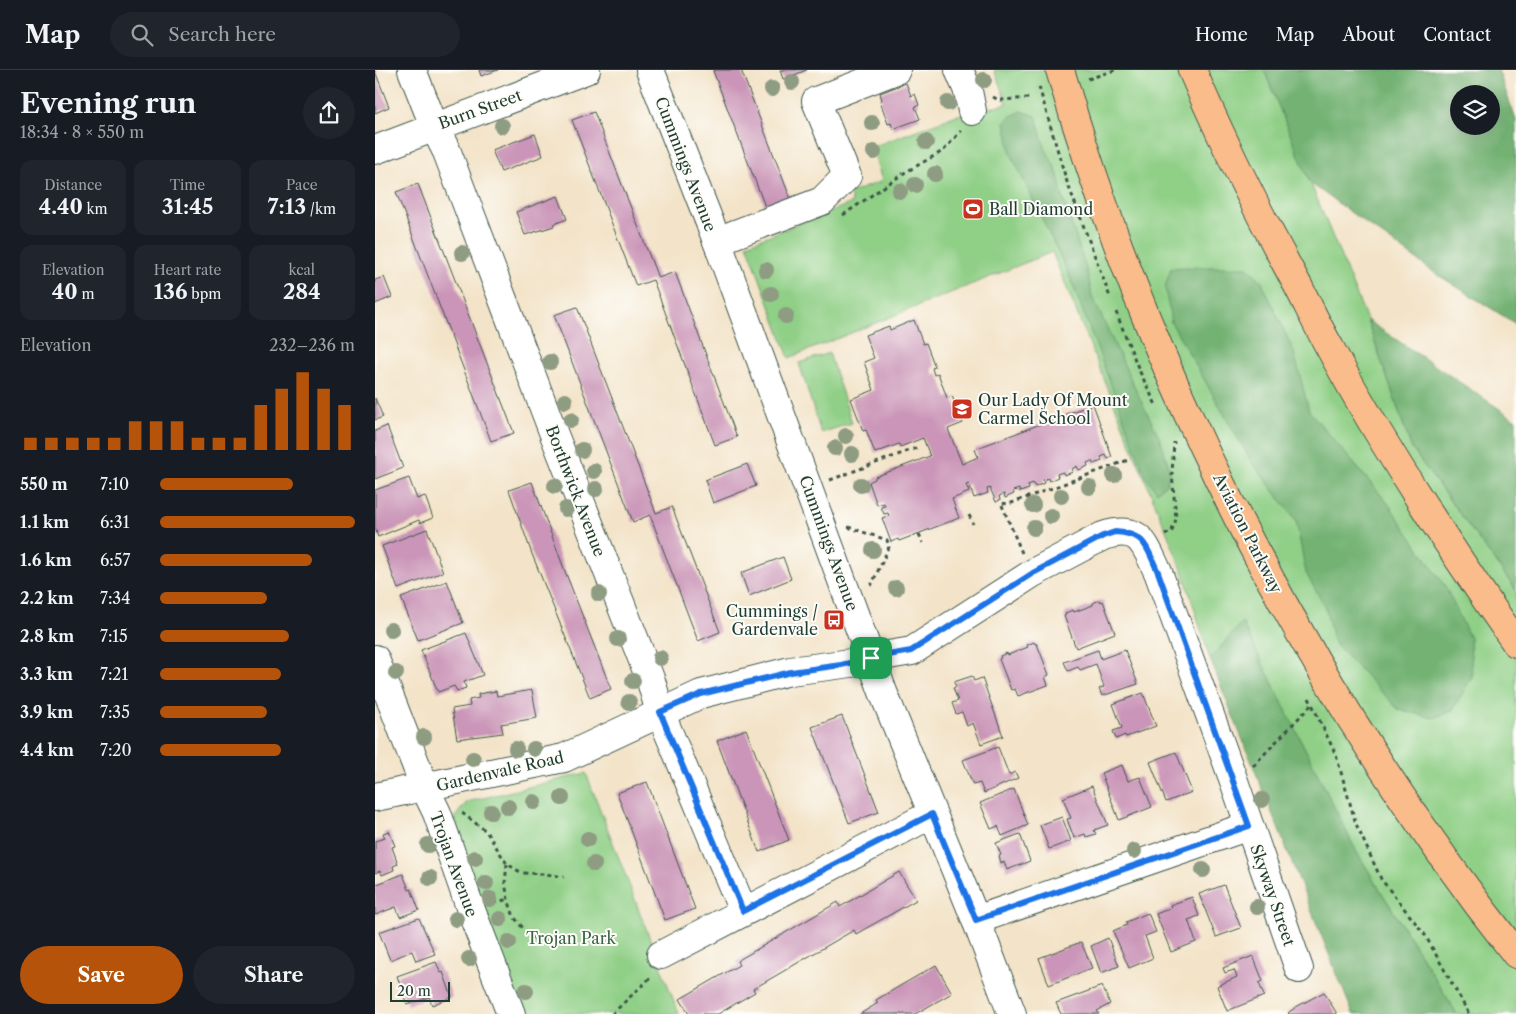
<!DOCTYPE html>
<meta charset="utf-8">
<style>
body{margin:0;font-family:"Libre Caslon Text",serif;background:#20242c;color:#f1f3f6;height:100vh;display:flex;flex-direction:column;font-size:19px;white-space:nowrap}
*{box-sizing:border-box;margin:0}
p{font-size:16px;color:#9ea1a6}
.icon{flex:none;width:28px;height:28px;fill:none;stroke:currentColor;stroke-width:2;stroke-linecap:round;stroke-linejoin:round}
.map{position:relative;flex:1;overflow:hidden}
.side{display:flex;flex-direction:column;background:#171b24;width:375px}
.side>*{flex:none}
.buttons{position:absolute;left:1075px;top:15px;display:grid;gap:10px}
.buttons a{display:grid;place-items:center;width:50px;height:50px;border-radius:50%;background:#171b24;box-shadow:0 5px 20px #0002;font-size:25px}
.scale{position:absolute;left:15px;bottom:12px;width:60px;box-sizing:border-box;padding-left:5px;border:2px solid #1f3d34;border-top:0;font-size:14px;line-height:18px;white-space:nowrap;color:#1f3d34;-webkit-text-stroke:4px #fdfcf7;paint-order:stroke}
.pin{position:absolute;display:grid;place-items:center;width:42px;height:42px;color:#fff;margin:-21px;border-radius:10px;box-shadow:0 2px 8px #0006}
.round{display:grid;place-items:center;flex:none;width:52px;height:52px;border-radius:26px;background:#20242c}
.summary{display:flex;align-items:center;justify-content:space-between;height:85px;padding:0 20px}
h1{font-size:28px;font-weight:800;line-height:38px}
.stats{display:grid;grid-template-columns:repeat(3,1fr);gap:8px;height:85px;padding:5px 20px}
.stats div{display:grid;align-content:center;border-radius:12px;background:#20242c;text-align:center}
.stats b{font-size:21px;font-weight:800}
.stats small{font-size:14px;font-weight:400}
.stats p{font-size:14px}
.chart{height:140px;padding:10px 20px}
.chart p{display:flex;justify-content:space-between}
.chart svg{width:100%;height:90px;margin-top:5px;stroke:#b45309;stroke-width:6}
.button{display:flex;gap:10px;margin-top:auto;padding:10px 20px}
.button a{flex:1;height:58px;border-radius:30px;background:#b45309;color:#fff;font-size:20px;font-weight:800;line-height:58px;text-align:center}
.button a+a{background:#20242c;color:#f1f3f6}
ul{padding:0 20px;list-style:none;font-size:16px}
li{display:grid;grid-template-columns:80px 60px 1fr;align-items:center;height:38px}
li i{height:12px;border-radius:6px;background:#b45309}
header{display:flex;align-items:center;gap:30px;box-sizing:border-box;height:70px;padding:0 25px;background:#171b24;border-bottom:1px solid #363941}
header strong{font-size:24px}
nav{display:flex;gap:28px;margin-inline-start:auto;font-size:18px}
.search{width:350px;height:45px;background:#20242c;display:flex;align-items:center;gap:12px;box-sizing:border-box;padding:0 18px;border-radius:28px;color:#9ea1a6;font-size:19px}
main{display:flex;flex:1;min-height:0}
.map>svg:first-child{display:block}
.green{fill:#8fcf86;stroke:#57865d}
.forest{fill:#73b273;stroke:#497854;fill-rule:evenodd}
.building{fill:#ca95b8}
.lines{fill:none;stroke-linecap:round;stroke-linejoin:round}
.minor-casing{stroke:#3f564a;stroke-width:30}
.major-casing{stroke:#3f564a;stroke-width:30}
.path{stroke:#3f564a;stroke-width:3;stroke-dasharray:4 4;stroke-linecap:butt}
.minor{stroke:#fff;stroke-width:28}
.major{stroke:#f9bc8a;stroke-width:28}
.tree{fill:#8e9c82}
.route-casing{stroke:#fff;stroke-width:10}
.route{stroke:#1a73e8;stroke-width:6}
.labels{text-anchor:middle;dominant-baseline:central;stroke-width:4;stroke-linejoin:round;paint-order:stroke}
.street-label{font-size:16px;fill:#1f3d34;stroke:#fdfcf7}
.poi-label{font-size:16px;fill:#1f3d34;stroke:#fdfcf7;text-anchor:start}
.park-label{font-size:16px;fill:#3b6248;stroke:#fdfcf7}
</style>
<header>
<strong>Map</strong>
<div class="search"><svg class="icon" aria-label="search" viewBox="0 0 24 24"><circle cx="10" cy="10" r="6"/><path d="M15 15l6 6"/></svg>Search here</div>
<nav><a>Home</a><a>Map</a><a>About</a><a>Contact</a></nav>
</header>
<main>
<section class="side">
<div class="summary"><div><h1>Evening run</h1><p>18:34 · 8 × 550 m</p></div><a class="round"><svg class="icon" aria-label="share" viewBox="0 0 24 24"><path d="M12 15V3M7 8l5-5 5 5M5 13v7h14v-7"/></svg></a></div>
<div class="stats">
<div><p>Distance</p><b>4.40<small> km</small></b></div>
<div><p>Time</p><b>31:45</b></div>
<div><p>Pace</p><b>7:13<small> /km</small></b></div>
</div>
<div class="stats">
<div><p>Elevation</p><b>40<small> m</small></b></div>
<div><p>Heart rate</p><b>136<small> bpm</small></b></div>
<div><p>kcal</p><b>284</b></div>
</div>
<div class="chart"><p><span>Elevation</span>232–236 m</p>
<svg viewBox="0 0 160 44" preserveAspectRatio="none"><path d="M5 44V38M15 44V38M25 44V38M35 44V38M45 44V38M55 44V30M65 44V30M75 44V30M85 44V38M95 44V38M105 44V38M115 44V22M125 44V14M135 44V6M145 44V14M155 44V22"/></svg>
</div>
<ul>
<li><b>550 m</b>7:10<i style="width:68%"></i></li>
<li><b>1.1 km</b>6:31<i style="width:100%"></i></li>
<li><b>1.6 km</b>6:57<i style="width:78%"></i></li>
<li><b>2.2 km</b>7:34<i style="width:55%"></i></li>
<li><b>2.8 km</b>7:15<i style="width:66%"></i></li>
<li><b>3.3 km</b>7:21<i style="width:62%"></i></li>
<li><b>3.9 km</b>7:35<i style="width:55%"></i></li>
<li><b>4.4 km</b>7:20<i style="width:62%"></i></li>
</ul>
<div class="button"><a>Save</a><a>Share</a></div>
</section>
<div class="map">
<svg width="1141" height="944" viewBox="0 0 1141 944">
<rect width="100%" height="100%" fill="#fdfcf7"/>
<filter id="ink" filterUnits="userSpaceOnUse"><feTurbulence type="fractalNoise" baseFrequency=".02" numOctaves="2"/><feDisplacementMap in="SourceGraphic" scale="10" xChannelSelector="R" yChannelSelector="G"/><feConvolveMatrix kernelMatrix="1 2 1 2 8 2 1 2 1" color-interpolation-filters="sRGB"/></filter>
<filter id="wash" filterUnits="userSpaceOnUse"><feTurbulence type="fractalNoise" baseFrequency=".0096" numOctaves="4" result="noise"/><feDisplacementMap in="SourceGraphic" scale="20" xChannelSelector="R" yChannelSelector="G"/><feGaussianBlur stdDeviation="1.12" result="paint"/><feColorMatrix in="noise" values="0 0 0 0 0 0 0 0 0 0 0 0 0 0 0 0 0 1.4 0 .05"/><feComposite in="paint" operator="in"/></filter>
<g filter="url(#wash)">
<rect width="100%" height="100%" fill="#f3e3c8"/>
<!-- green -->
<g class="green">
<path d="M619,0H889L992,250L1037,379L1141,520V944H1082L981,781L867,553L835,589L808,502L677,182L414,288L372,174L477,133L475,123L507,111L497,77L579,46L632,34Z"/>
<path d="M454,283L477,353L446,363L424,293Z"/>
<path d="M211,703L304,944H146L75,753L92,732Z"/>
</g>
<!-- forest -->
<g class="forest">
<path d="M889,0H1123L1141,50V254L1060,203L935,113ZM1084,24H1116V56H1084Z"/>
<path d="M647,41L661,46C664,56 666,67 670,77C678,94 684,101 686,121L713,205L717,226L768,335L784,366L795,400L792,413L782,422L771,407L694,205L636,84L630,52L634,47Z"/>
<path d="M814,197H872L886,210L919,282L934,341L1012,432L1070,516L1095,568L1097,607L1077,641L1058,648L1023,639L959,573L950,537L931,503L921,450L876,391L796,252L790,217L796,198Z"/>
<path d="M992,250L1141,350V520L1037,379Z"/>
<path d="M867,552L981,781L1082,944H978L835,589Z"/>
</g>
<g id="blocks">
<!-- building -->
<g class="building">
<path d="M104,0H123L106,6Z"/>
<path d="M341,0H366L416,130L391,139L338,1Z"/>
<path d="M405,0H432L408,9Z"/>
<path d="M0,1L14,37L0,43Z"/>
<path d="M531,13L536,26L540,24L544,35L540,37L545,49L518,59L516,53L513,54L505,31L507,30L505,23Z"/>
<path d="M219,42L283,208L300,202L362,367L340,375L278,210L261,216L197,50Z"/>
<path d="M160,64L168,86L126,102L117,80Z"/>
<path d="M43,114L139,363L116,371L21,122Z"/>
<path d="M183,126L192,149L179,154V156L176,157L150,165L141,142Z"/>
<path d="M9,207L17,227L0,234V210Z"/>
<path d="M202,237L281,443L297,437L345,562L323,571L275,445L258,452L179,245Z"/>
<path d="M539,250L548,274L551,273L560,297L557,298L559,305L563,303L572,328L577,326L588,353L573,359L587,394L603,387L600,379L718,334L737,387L733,389L731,385L726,387L727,391L718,394L717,391L712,393L713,396L704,400L702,396L697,399L698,402L689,405L688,402L682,404L683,407L674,411L673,408L668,410L669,413L660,417L658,413L653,415L654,419L645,422L644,419L638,421L639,424L630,428L629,424L624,426L625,430L621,432L615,418L612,419L613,423L599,428L594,414L591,415L594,422L577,429L584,448L524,471L523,469L516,472L507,448L514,446L513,443L509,444L506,437L510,436L509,433L502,435L494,412L500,409V407L555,386L548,368L525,377L524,374L500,383L491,360L488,361L476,329L499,320L489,292L499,288L490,265L514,256L515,260Z"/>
<path d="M0,328L8,347L0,350Z"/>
<path d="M12,356L28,398L0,409V361Z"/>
<path d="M372,394L381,416L338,433L330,410Z"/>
<path d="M34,408L42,429L50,426L58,448L45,453L44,450L3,467L0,458V420Z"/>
<path d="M157,412L188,496L236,619L215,628L157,484L134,420Z"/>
<path d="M52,459L68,502L23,519L7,476Z"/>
<path d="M408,487L416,509L374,526L366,503Z"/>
<path d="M72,511L88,553L43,570L26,528Z"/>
<path d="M725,530L726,532L728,531L740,563L701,578L689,546L691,545L690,543L698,540L699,542L718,535V533Z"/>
<path d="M91,563L108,605L89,612L91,618L82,621L79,616L63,622L46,580Z"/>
<path d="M659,572L660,574H662L674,605L670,607L673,615L643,626L640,619L636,620L624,589L626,588L625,586L632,583L633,585L653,577L652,575Z"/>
<path d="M723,580L726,589L750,580L763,614L727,626L724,619L729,617L721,594L705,600L703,597L693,601L689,592Z"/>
<path d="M597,606L599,611L607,608L628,666L606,674L598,653L592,656L587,642L581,644L577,633L583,631L578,618L581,617L579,612Z"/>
<path d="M157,620L162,648L126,654L128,663L82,669L77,639L95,636L94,630L104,628L103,624L121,621L122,626Z"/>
<path d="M768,623L781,656L751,667L750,665L741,669L738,661L747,658L738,634Z"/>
<path d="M467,646L504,742L474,753L437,657Z"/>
<path d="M371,659L414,770L384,782L342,671Z"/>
<path d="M623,677L634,705L640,702L643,708L609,723L605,713L598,715L588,690Z"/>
<path d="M801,682L817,722L791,732L775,692Z"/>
<path d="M747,695L753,711L765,707L777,737L744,750L726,703Z"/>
<path d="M272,712L320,839L290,850L242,723Z"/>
<path d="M717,716L733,755L719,760L721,764L711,767L710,764L699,768L692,749L696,748L688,728Z"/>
<path d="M639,719L653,755L627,766L623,756L616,759L605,733Z"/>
<path d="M687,747L696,771L674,779L665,755Z"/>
<path d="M14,761L20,776L17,777L23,794L18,796L19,800L7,805L5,801L0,803V771L10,768L8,763Z"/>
<path d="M645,764L655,791L632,800L629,792L626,793L624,786L626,785L621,773Z"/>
<path d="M524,802L541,830L481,864L479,860L378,919L380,922L343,944H314L305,929L364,895L362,891L463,832L465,837Z"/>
<path d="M28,804L34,820L36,819L44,840L25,847L21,837L0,845V815Z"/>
<path d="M849,815L866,858L841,867L824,824Z"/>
<path d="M817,827L824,846L813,850L821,872L796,882L781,844L796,838L795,835Z"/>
<path d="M773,843L781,862L770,866L778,888L754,898L738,861L752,855L751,852Z"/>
<path d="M44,848L60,884L41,891L37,881L15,890L4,862Z"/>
<path d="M733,868L744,896L726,903L716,876Z"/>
<path d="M706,872L717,898L674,915L664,888Z"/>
<path d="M878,886L888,911L884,913L889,926L852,941L842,916L862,907L859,900L850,903L848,898Z"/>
<path d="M61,892L66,903L68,902L77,927L57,935L54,927L32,935L22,906Z"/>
<path d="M561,895L577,923L540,944H485L503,933L501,930Z"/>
<path d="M727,916L735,934L722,941L724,944H686L681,933Z"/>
<path d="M949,922L962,944H914L913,943L921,937Z"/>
</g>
</g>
</g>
<g filter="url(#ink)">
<use href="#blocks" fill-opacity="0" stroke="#3f564a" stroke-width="1"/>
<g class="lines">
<!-- minor casing -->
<g class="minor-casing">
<g id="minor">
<path d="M37,0L59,56L72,82L180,367L276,611L285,642L368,841"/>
<path d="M275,0L342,171L508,622L601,850L637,944"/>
<path d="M584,0L593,21L597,41"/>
<path d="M0,80L211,0"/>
<path d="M342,171L447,131L472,106L441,31L521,0"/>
<path d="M0,589L50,718L62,743L96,840L136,944"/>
<path d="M0,727L189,688L326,624L415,601L476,593L496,588L537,581L658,503L728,466C766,454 769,474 783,502L860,714L924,899"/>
<path d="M601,850L874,756"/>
<path d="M286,885L557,744"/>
</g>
</g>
<!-- major casing -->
<g class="major-casing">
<g id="major">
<path d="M685,0C777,317 937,625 1141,884"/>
<path d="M817,0C848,73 884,144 922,214C933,235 943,257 955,278C1010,380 1075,478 1141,573"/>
</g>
</g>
<!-- path -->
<g class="path">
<path d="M713,9L740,0"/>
<path d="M664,17L691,109L735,227"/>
<path d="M618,27L624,30L655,28"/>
<path d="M468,145L529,103L568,81L586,61"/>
<path d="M741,242L764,300L781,335"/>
<path d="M455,410L544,377"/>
<path d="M594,445L598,454"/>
<path d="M473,457L512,470L514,477L496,516"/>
<path d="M544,464L548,473"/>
<path d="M790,465L797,461L801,449L797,403L799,372"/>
<path d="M647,483L626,433L634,434L756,389"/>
<path d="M934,628L961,685L981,754L1006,809L1050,865L1094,944"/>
<path d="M878,696L937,634"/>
<path d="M87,743L111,761L132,794L147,803L171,804L189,807"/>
<path d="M132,794L130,813L133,829L139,847L155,867L175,871"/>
<path d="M119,833L133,829"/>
<path d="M237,944L276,907"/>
</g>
<!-- minor -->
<use href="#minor" class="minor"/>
<!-- major -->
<use href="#major" class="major"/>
</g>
<!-- trees -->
<g class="tree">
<circle cx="609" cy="10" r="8"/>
<circle cx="417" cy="12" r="8"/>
<circle cx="397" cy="19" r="8"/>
<circle cx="573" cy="33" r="8"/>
<circle cx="497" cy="53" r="8"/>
<circle cx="127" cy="56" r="8"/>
<circle cx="551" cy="72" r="8"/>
<circle cx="499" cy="82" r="8"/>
<circle cx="560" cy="104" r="8"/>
<circle cx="540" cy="115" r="8"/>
<circle cx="525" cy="121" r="8"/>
<circle cx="87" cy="183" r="8"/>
<circle cx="391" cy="200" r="8"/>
<circle cx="396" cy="224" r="8"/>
<circle cx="411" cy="246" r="8"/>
<circle cx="175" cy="292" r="8"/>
<circle cx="190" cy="331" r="8"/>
<circle cx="196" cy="350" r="8"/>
<circle cx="471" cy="366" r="8"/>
<circle cx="460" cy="378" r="8"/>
<circle cx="207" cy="380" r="8"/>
<circle cx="477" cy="384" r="8"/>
<circle cx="219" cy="401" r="8"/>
<circle cx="739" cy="405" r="8"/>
<circle cx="486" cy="415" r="8"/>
<circle cx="180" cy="416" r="8"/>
<circle cx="714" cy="417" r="8"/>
<circle cx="221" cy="419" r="8"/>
<circle cx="686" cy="426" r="8"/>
<circle cx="658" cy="435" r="8"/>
<circle cx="191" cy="439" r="8"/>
<circle cx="676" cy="446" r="8"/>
<circle cx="659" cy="458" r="8"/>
<circle cx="498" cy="480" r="8"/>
<circle cx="521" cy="518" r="8"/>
<circle cx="224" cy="524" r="8"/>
<circle cx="16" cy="560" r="8"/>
<circle cx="243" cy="569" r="8"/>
<circle cx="285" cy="588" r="8"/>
<circle cx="21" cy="603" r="8"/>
<circle cx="258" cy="611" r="8"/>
<circle cx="254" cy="632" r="8"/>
<circle cx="49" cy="667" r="8"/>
<circle cx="141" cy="679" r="8"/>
<circle cx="159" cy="679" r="8"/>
<circle cx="98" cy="689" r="8"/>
<circle cx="187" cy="728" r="8"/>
<circle cx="887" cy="730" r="8"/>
<circle cx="159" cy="732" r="8"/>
<circle cx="133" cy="737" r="8"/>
<circle cx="116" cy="742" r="8"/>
<circle cx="213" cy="769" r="8"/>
<circle cx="53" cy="775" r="8"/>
<circle cx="759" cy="781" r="8"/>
<circle cx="100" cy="788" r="8"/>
<circle cx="219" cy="794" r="8"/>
<circle cx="828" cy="800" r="8"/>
<circle cx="55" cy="808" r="8"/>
<circle cx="111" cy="813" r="8"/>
<circle cx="115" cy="829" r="8"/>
<circle cx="882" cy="837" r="8"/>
<circle cx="81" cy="849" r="8"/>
<circle cx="125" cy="849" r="8"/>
<circle cx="134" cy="872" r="8"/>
<circle cx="94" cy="889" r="8"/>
<circle cx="151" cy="921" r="8"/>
</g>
</g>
<g class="lines" filter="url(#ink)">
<!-- route casing -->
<g class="route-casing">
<path id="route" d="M740,462C772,464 771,477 783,502L874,756L601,850L557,744L368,841L285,642L326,624L416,602L466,595L496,588L536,581L658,503L728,466Z"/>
</g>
<!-- route -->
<use href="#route" class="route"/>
</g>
<!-- icons -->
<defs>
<g id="stadium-square" transform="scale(1.125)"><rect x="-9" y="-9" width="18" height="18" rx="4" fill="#c8321e" stroke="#fdfcf7"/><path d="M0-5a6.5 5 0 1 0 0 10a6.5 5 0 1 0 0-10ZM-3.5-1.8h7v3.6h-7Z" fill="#fff"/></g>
<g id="school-square" transform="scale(1.125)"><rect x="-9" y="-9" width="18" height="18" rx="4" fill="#c8321e" stroke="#fdfcf7"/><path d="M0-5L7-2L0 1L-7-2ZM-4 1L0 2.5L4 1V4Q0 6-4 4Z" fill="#fff"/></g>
<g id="bus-square" transform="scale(1.125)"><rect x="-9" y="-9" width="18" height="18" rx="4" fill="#c8321e" stroke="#fdfcf7"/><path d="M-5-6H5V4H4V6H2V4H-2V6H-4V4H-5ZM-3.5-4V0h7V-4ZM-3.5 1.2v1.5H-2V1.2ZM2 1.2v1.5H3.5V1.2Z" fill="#fff"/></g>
</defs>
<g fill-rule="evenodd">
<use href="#stadium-square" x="598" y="139"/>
<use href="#school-square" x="587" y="339"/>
<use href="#bus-square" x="459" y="550"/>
</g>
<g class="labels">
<!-- street labels -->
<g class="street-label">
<text transform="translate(105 39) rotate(-20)">Burn Street</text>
<text transform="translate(311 94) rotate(69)">Cummings Avenue</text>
<text transform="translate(201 421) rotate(69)">Borthwick Avenue</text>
<text transform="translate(873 463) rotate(63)">Aviation Parkway</text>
<text transform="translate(454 473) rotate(70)">Cummings Avenue</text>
<text transform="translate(125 701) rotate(-13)">Gardenvale Road</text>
<text transform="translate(79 794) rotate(70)">Trojan Avenue</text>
<text transform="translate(898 825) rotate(71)">Skyway Street</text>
</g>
<!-- poi labels -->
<g class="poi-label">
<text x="614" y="139">Ball Diamond</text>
<text x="603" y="330">Our Lady Of Mount<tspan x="603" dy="18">Carmel School</tspan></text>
<text x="443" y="541" text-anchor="end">Cummings /<tspan x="443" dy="18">Gardenvale</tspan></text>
</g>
<!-- park labels -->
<g class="park-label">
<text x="196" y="868">Trojan Park</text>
</g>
</g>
</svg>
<div class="buttons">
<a><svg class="icon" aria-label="layers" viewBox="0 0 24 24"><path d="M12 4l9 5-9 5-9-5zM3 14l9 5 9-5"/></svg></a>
</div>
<div class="scale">20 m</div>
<div class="pin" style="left:496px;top:588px;background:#1e9e55"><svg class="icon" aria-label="arrive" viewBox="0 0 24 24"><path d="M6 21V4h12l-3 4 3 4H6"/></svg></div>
</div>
</main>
